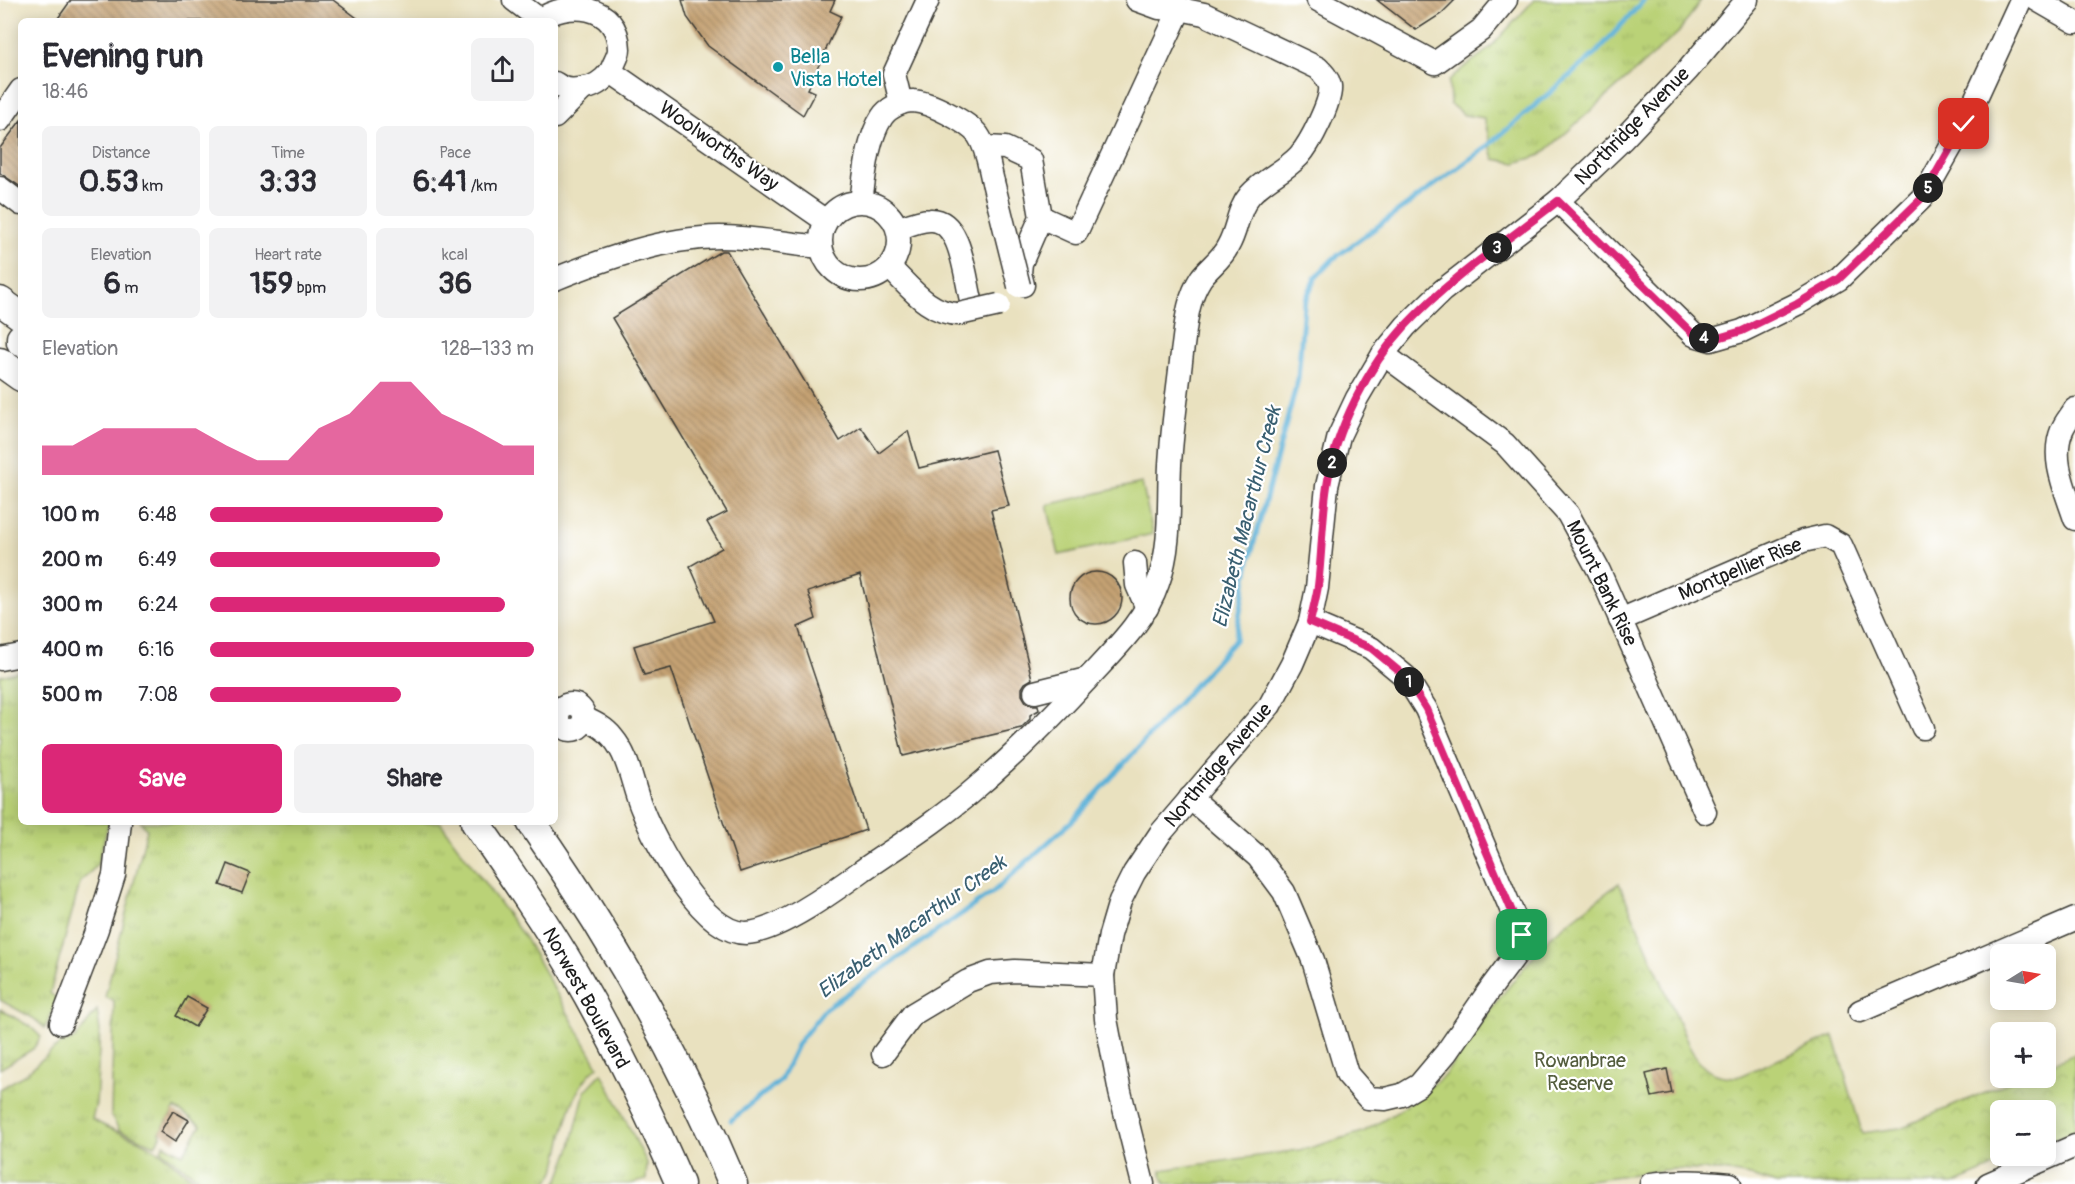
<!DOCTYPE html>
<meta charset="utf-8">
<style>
body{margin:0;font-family:Pangolin,sans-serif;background:#f2f2f3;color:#2b2b33;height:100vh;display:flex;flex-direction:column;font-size:22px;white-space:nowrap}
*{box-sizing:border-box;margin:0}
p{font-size:20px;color:#7c7c81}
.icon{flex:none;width:33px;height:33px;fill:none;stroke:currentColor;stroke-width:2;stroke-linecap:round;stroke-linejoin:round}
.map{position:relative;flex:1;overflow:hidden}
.details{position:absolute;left:18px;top:18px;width:540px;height:807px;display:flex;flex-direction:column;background:#fff;border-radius:9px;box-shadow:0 3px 15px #0003}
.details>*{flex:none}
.needle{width:39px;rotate:79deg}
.buttons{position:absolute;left:1990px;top:944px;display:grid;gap:12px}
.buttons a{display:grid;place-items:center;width:66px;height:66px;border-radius:9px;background:#fff;box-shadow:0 3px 15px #0003;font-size:30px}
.pin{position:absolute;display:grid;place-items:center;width:51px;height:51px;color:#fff;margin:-26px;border-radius:12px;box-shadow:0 3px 9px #0006}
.km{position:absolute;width:30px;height:30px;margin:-15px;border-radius:50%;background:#222;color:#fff;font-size:16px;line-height:30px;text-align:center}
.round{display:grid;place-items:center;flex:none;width:63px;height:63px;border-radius:9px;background:#f2f2f3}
.overview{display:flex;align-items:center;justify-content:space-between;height:102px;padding:0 24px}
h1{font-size:33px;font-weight:800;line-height:45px}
.metrics{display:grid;grid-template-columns:repeat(3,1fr);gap:9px;height:102px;padding:6px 24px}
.metrics div{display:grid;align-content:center;border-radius:9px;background:#f2f2f3;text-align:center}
.metrics b{font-size:30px;font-weight:800}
.metrics small{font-size:16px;font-weight:400}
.metrics p{font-size:16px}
.chart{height:168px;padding:12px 24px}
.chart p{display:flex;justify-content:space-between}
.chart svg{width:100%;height:108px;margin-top:6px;fill:#db2777;opacity:.7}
.primary-button{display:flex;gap:12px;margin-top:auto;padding:12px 24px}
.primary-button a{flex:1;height:69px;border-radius:9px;background:#db2777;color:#fff;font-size:24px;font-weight:800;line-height:69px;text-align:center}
.primary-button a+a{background:#f2f2f3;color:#2b2b33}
ul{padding:0 24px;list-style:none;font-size:20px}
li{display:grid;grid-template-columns:96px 72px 1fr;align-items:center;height:45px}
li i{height:15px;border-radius:8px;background:#db2777}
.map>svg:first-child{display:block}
.grass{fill:url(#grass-tufts);stroke:#6b774a;stroke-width:1.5}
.park{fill:url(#park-crowns);stroke:#6b774a;stroke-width:1.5}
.pitch{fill:#bad277;stroke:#6b774a;stroke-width:1.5}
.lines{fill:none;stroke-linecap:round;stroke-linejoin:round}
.stream{stroke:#5cb1d8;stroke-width:5}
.building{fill:url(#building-back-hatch)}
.minor-casing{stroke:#3b3a34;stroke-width:25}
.major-casing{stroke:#3b3a34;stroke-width:31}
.minor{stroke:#fff;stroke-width:22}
.major{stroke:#fff;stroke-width:28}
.minor-bridge-casing{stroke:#3b3a34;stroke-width:25;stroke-linecap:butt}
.minor-bridge{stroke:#fff;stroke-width:22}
.route-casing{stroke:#fff;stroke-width:12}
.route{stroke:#db2777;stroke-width:8}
.culture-dot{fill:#0f9aa8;stroke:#fff;stroke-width:2}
.labels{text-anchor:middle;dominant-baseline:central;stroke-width:4.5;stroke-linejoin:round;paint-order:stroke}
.culture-label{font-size:20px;fill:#0d838f;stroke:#fff;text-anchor:start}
.street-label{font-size:20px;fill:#1c1c1c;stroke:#fff}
.park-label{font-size:20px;fill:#535c3c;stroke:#fff}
.water-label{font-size:21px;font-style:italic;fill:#395f71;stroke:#fff}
</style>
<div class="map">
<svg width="2075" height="1184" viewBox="0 0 2075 1184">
<defs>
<pattern id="grass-tufts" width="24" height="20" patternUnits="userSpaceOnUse" patternTransform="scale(1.5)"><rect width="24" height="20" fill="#bad277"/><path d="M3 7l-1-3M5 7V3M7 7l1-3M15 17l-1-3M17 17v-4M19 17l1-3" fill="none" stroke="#9fb466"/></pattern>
<pattern id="park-crowns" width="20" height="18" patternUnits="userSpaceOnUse" patternTransform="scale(1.5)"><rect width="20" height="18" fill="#bad277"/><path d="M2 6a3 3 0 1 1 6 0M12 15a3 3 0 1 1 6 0" fill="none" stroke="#9fb466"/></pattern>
<pattern id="building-back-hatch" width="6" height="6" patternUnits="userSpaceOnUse" patternTransform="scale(1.5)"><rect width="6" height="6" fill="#c5a273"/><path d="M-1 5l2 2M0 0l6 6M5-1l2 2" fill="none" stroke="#9f835e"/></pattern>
</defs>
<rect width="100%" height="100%" fill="#fff"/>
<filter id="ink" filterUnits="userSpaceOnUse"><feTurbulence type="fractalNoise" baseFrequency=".0167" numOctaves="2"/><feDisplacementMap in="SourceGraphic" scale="12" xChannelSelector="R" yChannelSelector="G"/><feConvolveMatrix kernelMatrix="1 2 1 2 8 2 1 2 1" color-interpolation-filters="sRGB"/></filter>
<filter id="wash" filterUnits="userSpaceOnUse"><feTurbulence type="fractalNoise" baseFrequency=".008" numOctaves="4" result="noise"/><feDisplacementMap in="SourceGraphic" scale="24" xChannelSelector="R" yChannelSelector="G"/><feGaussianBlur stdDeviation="1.35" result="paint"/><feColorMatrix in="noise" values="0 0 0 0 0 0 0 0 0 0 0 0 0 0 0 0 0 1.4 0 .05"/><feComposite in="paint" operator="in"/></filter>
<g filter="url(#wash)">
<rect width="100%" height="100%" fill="#e9e1bf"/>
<!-- grass -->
<g class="grass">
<path d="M1534,0H1701L1679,32L1541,155L1516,163L1494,159L1484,118L1464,115L1450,104L1449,81L1463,68L1489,49Z"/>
<path d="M21,671V822H109L97,865L80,883L50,993L58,1000L45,1028L33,1018L0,1000V676Z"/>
<path d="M141,822H440L525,938L598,1066C568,1090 564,1135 555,1171L546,1184H213L199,1179L161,1150L164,1144L183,1154L201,1125L175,1108L160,1132L161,1136L155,1145L119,1130L111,1115L114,1001L105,997L147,830Z"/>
<path d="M0,1009L31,1027L41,1037L33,1049L0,1069Z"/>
<path d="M97,1010L100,1031L96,1104L92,1119C112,1132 135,1136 155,1149C173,1159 185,1177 205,1184H0V1089L24,1075L61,1043L75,1039Z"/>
<path d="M602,1073L647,1163L646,1180L630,1184H555L559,1179L570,1150L585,1091Z"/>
</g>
<!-- park -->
<path class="park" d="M1619,883L1689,1046C1701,1069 1711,1077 1737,1077L1834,1036L1862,1133L1900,1128L2021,1077H2046V1066L2075,1054V1131L2046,1144V1110H2001V1155H2021L1954,1184H1776L1755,1177L1723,1171L1672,1169L1559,1184H1165L1161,1170L1306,1149L1363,1132L1399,1111L1444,1076L1491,1009L1541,946L1556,932Z"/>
<!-- pitch -->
<path class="pitch" d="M1142,483L1153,534L1059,555L1047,505Z"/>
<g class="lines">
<!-- stream -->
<path class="stream" d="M731,1120L780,1081L798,1043L825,1009L993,892L1074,819L1235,640L1249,561L1298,379L1304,304L1315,278L1333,259L1484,149L1595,54L1644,0"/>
</g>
<g id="blocks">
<!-- building -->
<g class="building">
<path d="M71,0H333L361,21H56Z"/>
<path d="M682,0H835L830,11L841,16L808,89L815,92L803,115L708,46L687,17Z"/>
<path d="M1377,0H1455L1441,14L1416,30Z"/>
<path d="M21,120V187L0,173V148Z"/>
<path d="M721,251H727L840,441L861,427L879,453L908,431L919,468L994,450L1009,506L991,510L1032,679L1025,683L1022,688V695L1026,702L1032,705H1038L1039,710L1030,715V719L1021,728L903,756L860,575L808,592L816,619L798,627L866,830L740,872L671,668L644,675L634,646L714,621L690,566L722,548L707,522L727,512L612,318Z"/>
<circle cx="1096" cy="598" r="26"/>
<path d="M228,864L250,873L242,893L220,885Z"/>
<path d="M187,997L207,1008L195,1027L176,1016Z"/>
<path d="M1667,1069L1672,1093L1652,1097L1646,1074Z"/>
<path d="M173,1111L189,1120L175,1142L160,1132Z"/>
</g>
</g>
</g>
<g filter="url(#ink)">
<use href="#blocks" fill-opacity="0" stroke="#3b3a34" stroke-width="1.5"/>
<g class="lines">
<!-- minor casing -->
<g class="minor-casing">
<g id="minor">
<path d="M514,0L539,19"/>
<path d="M1318,0L1435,63L1481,30L1506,0"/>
<path d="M2037,0L2075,22"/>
<path d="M538,21C566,0 618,3 619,49C619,55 615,61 613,66C610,75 599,84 590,87C576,90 567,92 555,83"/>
<path d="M611,72L826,221"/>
<path d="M901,103L894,74L928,0"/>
<path d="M555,117L584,88"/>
<path d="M0,120L21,90"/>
<path d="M985,147L1005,148L1031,160L1041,217L1021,263L1020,273L1023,285"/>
<path d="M0,188L21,204"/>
<path d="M861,201C865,175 867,140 882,117C888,108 902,101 913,101C930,102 968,122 978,135C987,148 989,166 993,182"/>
<path d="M1558,201L1694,335L1711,340L1742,331L1797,304L1839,279L1922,198L1964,124L2021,0"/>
<circle cx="860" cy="241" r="39"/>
<path d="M1041,217L1076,233L1180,9"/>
<path d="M898,229C908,225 919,220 930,220C961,218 965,277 971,300"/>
<path d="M890,268C910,287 929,314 959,314"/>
<path d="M555,279C607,258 663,238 720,237C753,237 788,244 821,247"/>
<path d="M1383,354L1505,444L1568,514L1599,571L1705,812"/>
<path d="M2075,409C2071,416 2065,422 2062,430C2050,459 2066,491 2075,519"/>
<path d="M1135,563L1137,585L1147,608"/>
<path d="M1620,620L1803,541L1825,536L1841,545L1923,728"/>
<path d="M0,659L21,655"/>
<path d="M1035,692L1087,679"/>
<circle cx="571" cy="717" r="13"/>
<path d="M584,718C595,723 605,728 613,738C630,758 632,786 642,809C656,845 703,934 746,933C778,932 837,889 863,870C901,844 942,818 977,787C1018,752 1056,713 1092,674C1117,647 1146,619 1158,583C1172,545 1168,504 1170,465C1172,427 1178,390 1182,353C1186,327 1186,301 1201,278C1209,267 1222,259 1228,246C1238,229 1237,210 1250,195C1264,179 1285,171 1299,156C1310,144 1332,101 1330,86C1328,78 1323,73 1318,68L1204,14L1180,9L1159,8L1137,0"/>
<path d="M1190,798L1258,857L1284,892L1313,960L1347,1074L1368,1098L1385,1099L1402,1095L1419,1085L1446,1053L1493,985L1520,949L1522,935L1426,709L1406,677L1371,648L1310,622"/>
<path d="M1860,1011L2075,919"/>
<path d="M61,1023L97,929L114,875L120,822"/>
<path d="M883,1054L913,1014L968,981L990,973L1015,971L1103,975"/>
<path d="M1143,1184L1120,1092L1106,1019L1103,975L1110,935L1120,901L1134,873L1160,834L1270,705L1292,664L1310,622L1317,588L1327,486L1339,436L1357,398L1383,354L1406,326L1442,291L1558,201L1623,139L1688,70L1747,0"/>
<path d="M1651,1184C1678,1180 1703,1181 1730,1184"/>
<path d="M1988,1184L2075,1146"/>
</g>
</g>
<!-- major casing -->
<g class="major-casing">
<g id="major">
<path d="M0,301L21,316"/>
<path d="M21,338V342"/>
<path d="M0,362L21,377"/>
<path d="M475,822C510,872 545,922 576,975C615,1042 649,1113 680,1184"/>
<path d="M531,822C610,935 680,1057 733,1184"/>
</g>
</g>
<!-- minor -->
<use href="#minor" class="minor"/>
<!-- major -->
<use href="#major" class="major"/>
<!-- minor-bridge casing -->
<g class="minor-bridge-casing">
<g id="minor-bridge">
<path d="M993,182L1019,286"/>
<path d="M959,314L999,305"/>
</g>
</g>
<!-- minor-bridge -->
<use href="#minor-bridge" class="minor-bridge"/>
</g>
</g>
<g class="lines" filter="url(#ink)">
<!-- route casing -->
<g class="route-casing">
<path id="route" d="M1522,935L1426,709L1406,677L1371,648L1310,622C1313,610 1316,598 1318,586C1322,553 1322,519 1327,486C1335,430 1368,366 1406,325C1451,277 1507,241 1558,201L1694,335L1711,340L1742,331L1797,304L1839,279L1922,198L1964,124"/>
</g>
<!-- route -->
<use href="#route" class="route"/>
</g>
<!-- markers -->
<circle class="culture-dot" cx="778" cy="67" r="6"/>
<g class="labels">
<!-- culture labels -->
<g class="culture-label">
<text x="790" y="56">Bella<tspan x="790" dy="23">Vista Hotel</tspan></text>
</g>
<!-- street labels -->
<g class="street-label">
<text transform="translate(1632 126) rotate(-46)">Northridge Avenue</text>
<text transform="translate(719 146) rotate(35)">Woolworths Way</text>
<text transform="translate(1740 569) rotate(-23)">Montpellier Rise</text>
<text transform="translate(1602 583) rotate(64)">Mount Bank Rise</text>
<text transform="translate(1218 765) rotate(-50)">Northridge Avenue</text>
<text transform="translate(586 998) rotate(61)">Norwest Boulevard</text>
</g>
<!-- park labels -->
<g class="park-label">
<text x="1580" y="1060">Rowanbrae<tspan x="1580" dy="23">Reserve</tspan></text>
</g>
<!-- water labels -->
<g class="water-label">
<text transform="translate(1247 517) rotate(-76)">Elizabeth Macarthur Creek</text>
<text transform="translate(912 927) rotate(-36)">Elizabeth Macarthur Creek</text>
</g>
</g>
</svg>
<div class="buttons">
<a><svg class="needle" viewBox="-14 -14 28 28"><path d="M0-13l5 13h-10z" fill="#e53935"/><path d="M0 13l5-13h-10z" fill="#7c7c81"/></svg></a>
<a>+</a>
<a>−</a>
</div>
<div class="pin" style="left:1522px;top:935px;background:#1e9e55"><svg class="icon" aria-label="arrive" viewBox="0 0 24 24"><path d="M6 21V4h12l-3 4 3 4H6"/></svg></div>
<div class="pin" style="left:1964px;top:124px;background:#d93025"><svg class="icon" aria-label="check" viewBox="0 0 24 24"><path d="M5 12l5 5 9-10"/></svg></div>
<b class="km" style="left:1409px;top:682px">1</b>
<b class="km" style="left:1332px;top:463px">2</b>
<b class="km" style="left:1497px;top:248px">3</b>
<b class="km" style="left:1704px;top:338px">4</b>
<b class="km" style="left:1928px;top:188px">5</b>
<section class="details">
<div class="overview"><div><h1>Evening run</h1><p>18:46</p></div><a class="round"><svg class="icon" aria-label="share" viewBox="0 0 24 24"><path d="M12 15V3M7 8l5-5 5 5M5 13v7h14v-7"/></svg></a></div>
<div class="metrics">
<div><p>Distance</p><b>0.53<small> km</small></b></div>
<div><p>Time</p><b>3:33</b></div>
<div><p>Pace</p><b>6:41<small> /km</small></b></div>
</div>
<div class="metrics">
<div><p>Elevation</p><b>6<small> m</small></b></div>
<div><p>Heart rate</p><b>159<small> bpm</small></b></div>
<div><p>kcal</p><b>36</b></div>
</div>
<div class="chart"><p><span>Elevation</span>128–133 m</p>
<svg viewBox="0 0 160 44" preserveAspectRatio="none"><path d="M0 44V32L10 32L20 25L30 25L40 25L50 25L60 32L70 38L80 38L90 25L100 19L110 6L120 6L130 19L140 25L150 32L160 32V44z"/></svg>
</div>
<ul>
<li><b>100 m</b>6:48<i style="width:72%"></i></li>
<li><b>200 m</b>6:49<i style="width:71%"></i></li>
<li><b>300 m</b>6:24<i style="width:91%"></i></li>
<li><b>400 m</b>6:16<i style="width:100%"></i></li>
<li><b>500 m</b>7:08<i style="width:59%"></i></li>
</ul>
<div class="primary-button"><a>Save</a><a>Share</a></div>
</section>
</div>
